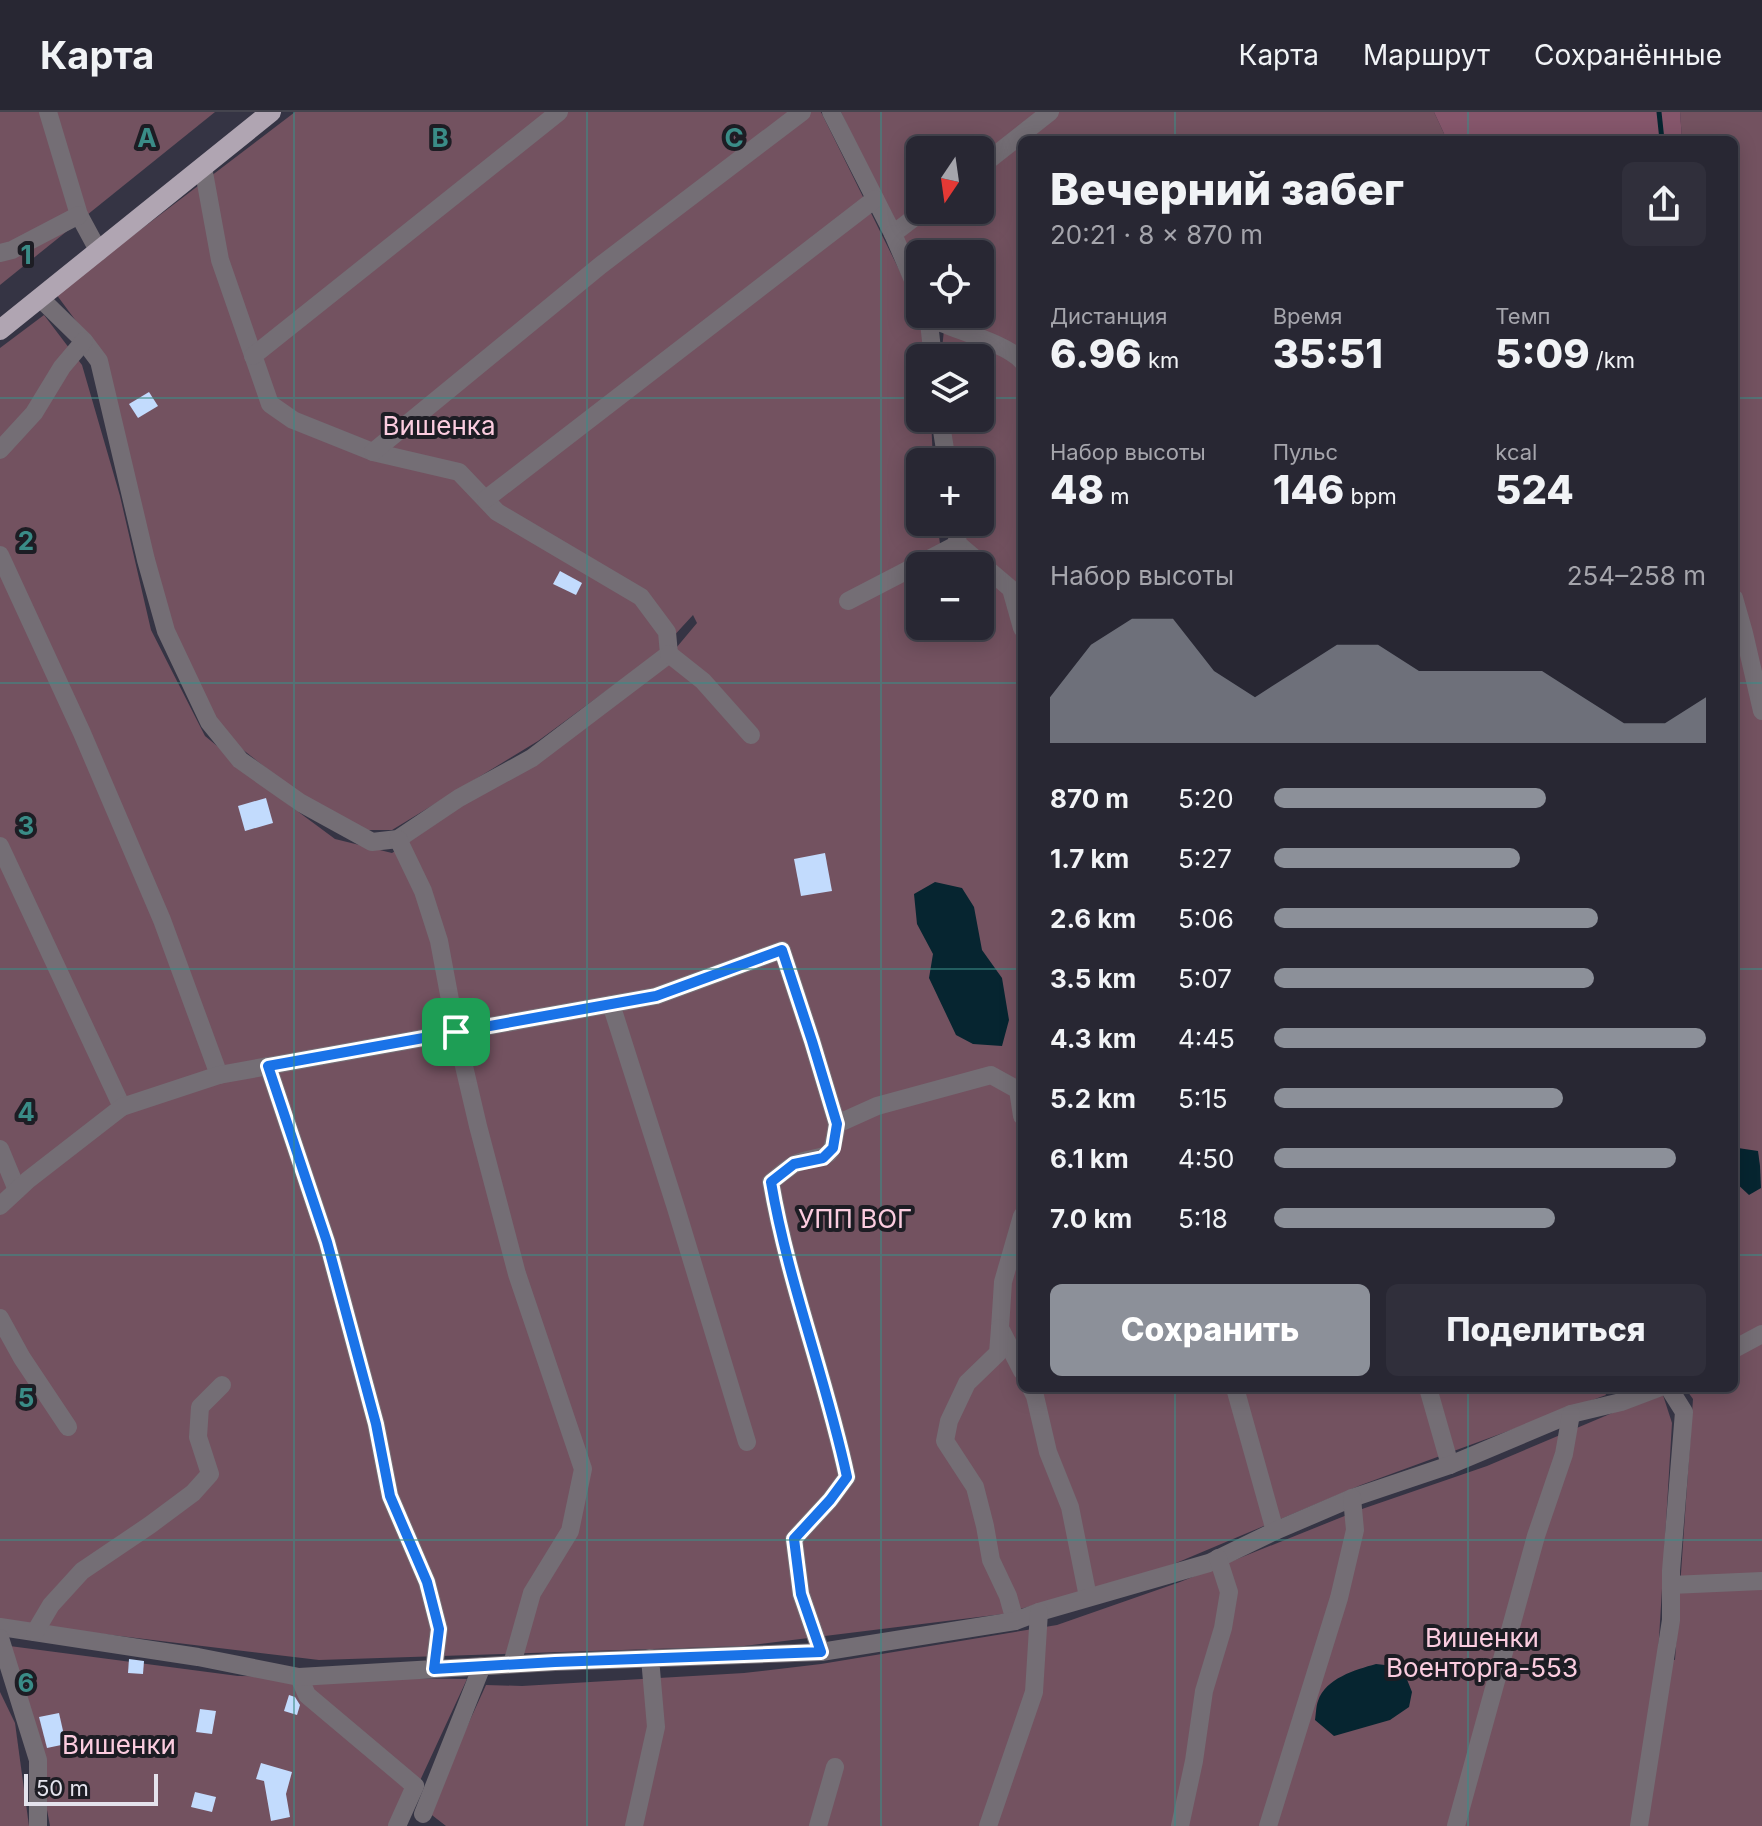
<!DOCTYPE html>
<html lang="ru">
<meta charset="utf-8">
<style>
body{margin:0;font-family:Inter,sans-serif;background:#302f3b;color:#f1f3f6;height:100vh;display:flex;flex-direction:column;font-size:30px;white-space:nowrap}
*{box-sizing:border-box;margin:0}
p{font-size:26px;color:#a5a5ac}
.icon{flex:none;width:44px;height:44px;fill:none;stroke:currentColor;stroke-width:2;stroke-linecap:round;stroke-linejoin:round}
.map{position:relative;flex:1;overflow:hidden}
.drawer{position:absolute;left:1018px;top:24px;width:720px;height:1256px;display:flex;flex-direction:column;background:#282733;border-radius:12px;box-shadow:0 4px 20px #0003,0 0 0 2px #44444e}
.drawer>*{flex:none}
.needle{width:52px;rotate:193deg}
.controls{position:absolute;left:906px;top:24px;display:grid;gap:16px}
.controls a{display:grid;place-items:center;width:88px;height:88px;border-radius:12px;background:#282733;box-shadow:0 4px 20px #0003,0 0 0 2px #44444e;font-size:40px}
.scale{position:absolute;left:24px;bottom:20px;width:134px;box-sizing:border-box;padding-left:8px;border:4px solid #e4e3ed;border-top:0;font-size:22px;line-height:28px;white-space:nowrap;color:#e4e3ed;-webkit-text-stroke:6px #1d1d24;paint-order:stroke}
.pin{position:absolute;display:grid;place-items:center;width:68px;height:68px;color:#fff;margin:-34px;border-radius:16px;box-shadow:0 4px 12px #0006}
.round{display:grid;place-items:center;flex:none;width:84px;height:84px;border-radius:12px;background:#302f3b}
.head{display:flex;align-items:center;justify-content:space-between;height:136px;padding:0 32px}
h1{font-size:44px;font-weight:800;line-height:60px}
.figures{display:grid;grid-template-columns:repeat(3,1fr);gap:12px;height:136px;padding:8px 32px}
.figures div{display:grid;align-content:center}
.figures b{font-size:40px;font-weight:800}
.figures small{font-size:22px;font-weight:400}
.figures p{font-size:22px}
.chart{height:224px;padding:16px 32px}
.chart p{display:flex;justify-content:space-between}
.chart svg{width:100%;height:144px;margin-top:8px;fill:#8c9099;opacity:.7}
.cta{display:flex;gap:16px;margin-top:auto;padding:16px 32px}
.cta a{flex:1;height:92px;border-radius:12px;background:#8c9099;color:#fff;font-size:32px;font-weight:800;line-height:92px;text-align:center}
.cta a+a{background:#302f3b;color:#f1f3f6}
ul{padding:0 32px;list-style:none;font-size:26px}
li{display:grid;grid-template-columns:128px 96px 1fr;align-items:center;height:60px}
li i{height:20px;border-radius:10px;background:#8c9099}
header{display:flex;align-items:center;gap:48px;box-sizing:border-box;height:112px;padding:0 40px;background:#282733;border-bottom:2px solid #44444e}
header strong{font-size:38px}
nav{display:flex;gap:44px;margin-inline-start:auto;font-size:28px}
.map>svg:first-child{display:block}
.green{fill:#735260;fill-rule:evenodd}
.forest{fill:#85566b}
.water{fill:#062530}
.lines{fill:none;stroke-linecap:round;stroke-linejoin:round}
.stream{stroke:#062530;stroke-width:5}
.building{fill:#c2dbfd}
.minor{stroke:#746e75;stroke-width:18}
.major{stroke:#b0a5b2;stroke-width:20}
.route-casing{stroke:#fff;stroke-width:16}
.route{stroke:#1a73e8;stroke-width:10}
.grid{fill:none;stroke:#3a8c87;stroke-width:2;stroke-opacity:0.55}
.labels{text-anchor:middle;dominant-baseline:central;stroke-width:8;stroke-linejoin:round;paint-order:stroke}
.park-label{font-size:26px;fill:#fbccdf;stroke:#1d1d24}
.grid-label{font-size:26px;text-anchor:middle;font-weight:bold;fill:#3a8c87;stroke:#1d1d24;stroke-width:8;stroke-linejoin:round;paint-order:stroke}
</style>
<header>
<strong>Карта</strong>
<nav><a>Карта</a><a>Маршрут</a><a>Сохранённые</a></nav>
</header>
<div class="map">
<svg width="1762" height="1714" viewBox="0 0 1762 1714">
<rect width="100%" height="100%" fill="#353444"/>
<!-- green -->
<g class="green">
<path d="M0,0H215L0,173Z"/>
<path d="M295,0H821L920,200L928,246H920V306H931L933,350H920V410H937L942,446L957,410H980V350H950L947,306H980V246H941L944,218L936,202H980V142H920V167L841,0H1434L1447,28H1022V1276H1603L1606,1283L1361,1373L1169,1454L1003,1502L744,1534L319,1548L4,1510L0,1506V236L44,203L82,253L120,384L151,518L205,624L285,690L335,727L392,741L539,642L661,554L697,511L693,503L659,540L538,629L392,718H367L327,704L219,619L167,511L99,240L56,182ZM920,38H980V98H920ZM920,454H980V514H920Z"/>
<path d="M1680,0H1762V1714H446L428,1700L486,1573L522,1574L744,1561L821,1552L1057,1513L1180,1470L1362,1397L1487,1354L1662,1280L1672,1311L1658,1543L1675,1548L1693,1287L1685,1276H1734V28H1682Z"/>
<path d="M2,1533L238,1564L467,1567L399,1714H50L37,1644Z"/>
<path d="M0,1580L15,1611L29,1714H0Z"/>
</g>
<!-- forest -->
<path class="forest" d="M1434,0H1680L1682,28H1447Z"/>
<!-- water -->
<g class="water">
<path d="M935,770L962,776L974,795L982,838L1002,866L1009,908L1002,934L973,932L956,923L929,866L933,842L917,812L914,782Z"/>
<path d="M1738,1036L1758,1039L1760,1054L1761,1076L1749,1083L1734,1069V1042Z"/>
<path d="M1376,1552L1402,1555L1412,1580L1409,1595L1390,1608L1334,1624L1315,1608C1316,1602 1316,1594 1318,1589C1326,1566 1355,1558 1376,1552Z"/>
</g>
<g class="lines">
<!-- stream -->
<path class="stream" d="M1659,0L1662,28"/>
</g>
<!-- building -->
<g class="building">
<path d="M149,280L158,294L138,306L129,292Z"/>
<path d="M560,459L582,471L576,483L553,472Z"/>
<path d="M266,686L273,711L245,719L238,694Z"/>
<path d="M825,741L832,779L801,784L794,747Z"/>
<path d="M129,1547L144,1549L143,1562L128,1561Z"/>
<path d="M289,1583L295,1585L300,1593L297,1603L284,1599Z"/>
<path d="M200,1597L216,1599L212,1622L196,1620Z"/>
<path d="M59,1601L66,1632L47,1636L39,1605Z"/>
<path d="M261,1651L292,1660L286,1682L290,1705L271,1709L264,1669L256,1667Z"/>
<path d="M195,1680L216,1685L212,1700L191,1695Z"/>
</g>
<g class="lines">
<!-- minor -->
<g class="minor">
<path d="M48,0L79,103L99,140"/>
<path d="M831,0L893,122L924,98"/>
<path d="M980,55L1050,0"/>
<path d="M893,122L920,184"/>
<path d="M0,141L12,138L79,103"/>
<path d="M40,186L84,229L99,249L146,448L166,519L209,610L240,648L301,691L372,730L398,727L459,686L532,646L669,542L667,520L641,485L497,400L459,360L373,340L293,308L270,292L220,148L203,55"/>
<path d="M928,202L933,246"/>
<path d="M930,206C954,218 1006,231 1022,249"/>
<path d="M253,244L559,0"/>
<path d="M940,306L947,350"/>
<path d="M0,338L34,301L62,255L84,229"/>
<path d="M373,340L601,153L802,0"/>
<path d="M486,387L875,87"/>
<path d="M955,410L958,432L1011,477L1022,516"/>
<path d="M0,443L82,621L162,808L219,963"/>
<path d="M1734,486L1744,521L1762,599"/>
<path d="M848,489L958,432"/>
<path d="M669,542L703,569L751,623"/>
<path d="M398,727L423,779L439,829L456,920L478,1014L517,1162L583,1357L570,1419L532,1481L512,1552"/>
<path d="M0,734L122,995"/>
<path d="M611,892L676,1096L747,1330"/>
<path d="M268,954L327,1130L376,1312L390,1384L427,1470L439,1517L434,1557"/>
<path d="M0,1037L17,1078"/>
<path d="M0,1094L28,1068L122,995L219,963L656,884L782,838L812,929L837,1012L877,994L991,963L1018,978L1022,1004"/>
<path d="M1022,1104L1003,1170L1000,1216L1022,1259"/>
<path d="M0,1206L22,1246L68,1315"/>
<path d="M1000,1216L998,1241L967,1271L949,1309L945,1329L975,1375L985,1414L991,1448L1008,1484L1015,1509"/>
<path d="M1734,1237L1762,1222"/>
<path d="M1031,1276L1035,1284L1048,1340L1070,1395L1088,1485"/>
<path d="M1235,1276L1275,1419"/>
<path d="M1428,1276L1450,1353"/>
<path d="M1671,1473L1762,1469"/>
<path d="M0,1515L198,1545L299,1565L307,1583L415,1674L397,1714"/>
<path d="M35,1520L51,1493L82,1459L150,1413L193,1381L210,1362L198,1325L200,1295L222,1273"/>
<path d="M0,1526L38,1648V1714"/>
<path d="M821,1540L801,1482L794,1427L830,1388L847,1365C826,1266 788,1170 771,1070C779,1064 788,1055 797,1051C830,1040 831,1052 837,1012"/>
<path d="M299,1565L555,1550L821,1540L1015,1509L1039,1500L1209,1451L1275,1419L1352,1386L1450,1353L1571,1302L1621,1290L1658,1276"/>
<path d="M423,1702L482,1554"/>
<path d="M634,1714L656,1615L650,1546"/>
<path d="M818,1714L835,1655"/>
<path d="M988,1714L1034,1580L1039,1500"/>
<path d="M1180,1714L1194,1649L1204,1579L1223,1516L1229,1480L1218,1446"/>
<path d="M1268,1714L1339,1486L1355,1418L1352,1386"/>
<path d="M1456,1714L1536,1424L1564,1342L1571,1302"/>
<path d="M1639,1714L1671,1508V1459L1684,1300L1669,1276"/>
</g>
<!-- major -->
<path class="major" d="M0,218L271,0"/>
</g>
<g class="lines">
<!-- route casing -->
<g class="route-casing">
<path id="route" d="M782,838L812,929L837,1012L833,1036L823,1046L794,1052L771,1070C788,1170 826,1266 847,1365L830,1388L794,1427L801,1482L821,1540L555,1550L434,1557L439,1517L427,1470L390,1384L376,1312L327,1130L268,954L656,884Z"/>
</g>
<!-- route -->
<use href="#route" class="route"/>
</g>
<!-- grid -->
<path class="grid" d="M294,0V1714M587,0V1714M881,0V1714M1175,0V28M1468,0V28M0,286H920M980,286H1022M1734,286H1762M0,571H1022M1734,571H1762M0,857H1022M1734,857H1762M0,1143H1022M1734,1143H1762M1175,1276V1714M1468,1276V1714M0,1428H1762"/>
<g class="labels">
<!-- park labels -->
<g class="park-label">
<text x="439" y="313">Вишенка</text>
<text x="855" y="1106">УПП ВОГ</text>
<text x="1482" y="1525">Вишенки<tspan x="1482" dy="30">Военторга-553</tspan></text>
<text x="119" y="1632">Вишенки</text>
</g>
</g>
<g class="grid-label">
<text x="147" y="35">A</text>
<text x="440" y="35">B</text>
<text x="734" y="35">C</text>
<text x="26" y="152">1</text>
<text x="26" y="438">2</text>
<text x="26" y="723">3</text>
<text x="26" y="1009">4</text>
<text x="26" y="1295">5</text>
<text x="26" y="1580">6</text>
</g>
</svg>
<div class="controls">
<a><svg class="needle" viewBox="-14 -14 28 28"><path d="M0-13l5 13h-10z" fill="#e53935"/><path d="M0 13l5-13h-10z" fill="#a5a5ac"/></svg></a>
<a><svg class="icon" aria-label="locate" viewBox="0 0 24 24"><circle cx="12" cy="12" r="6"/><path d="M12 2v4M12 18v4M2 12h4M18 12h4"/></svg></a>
<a><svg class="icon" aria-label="layers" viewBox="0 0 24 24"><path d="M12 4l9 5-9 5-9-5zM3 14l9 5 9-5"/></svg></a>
<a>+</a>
<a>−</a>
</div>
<div class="scale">50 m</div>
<div class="pin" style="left:456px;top:920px;background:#1e9e55"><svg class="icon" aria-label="arrive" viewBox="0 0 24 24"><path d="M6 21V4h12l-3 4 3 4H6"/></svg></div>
<section class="drawer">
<div class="head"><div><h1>Вечерний забег</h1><p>20:21 · 8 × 870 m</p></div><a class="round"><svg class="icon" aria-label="share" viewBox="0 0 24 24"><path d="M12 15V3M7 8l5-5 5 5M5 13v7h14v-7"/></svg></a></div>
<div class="figures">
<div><p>Дистанция</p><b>6.96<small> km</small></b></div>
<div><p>Время</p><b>35:51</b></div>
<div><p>Темп</p><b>5:09<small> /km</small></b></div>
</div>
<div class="figures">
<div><p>Набор высоты</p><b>48<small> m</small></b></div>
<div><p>Пульс</p><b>146<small> bpm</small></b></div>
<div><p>kcal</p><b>524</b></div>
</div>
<div class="chart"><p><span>Набор высоты</span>254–258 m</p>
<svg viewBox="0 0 160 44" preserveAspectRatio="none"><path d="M0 44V30L10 14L20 6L30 6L40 22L50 30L60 22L70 14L80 14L90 22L100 22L110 22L120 22L130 30L140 38L150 38L160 30V44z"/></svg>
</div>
<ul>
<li><b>870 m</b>5:20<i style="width:63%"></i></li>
<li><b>1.7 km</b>5:27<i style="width:57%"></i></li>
<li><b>2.6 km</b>5:06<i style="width:75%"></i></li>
<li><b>3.5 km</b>5:07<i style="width:74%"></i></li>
<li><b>4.3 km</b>4:45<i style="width:100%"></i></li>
<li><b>5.2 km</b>5:15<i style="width:67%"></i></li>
<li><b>6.1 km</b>4:50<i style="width:93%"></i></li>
<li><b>7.0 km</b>5:18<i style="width:65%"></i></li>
</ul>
<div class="cta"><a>Сохранить</a><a>Поделиться</a></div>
</section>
</div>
